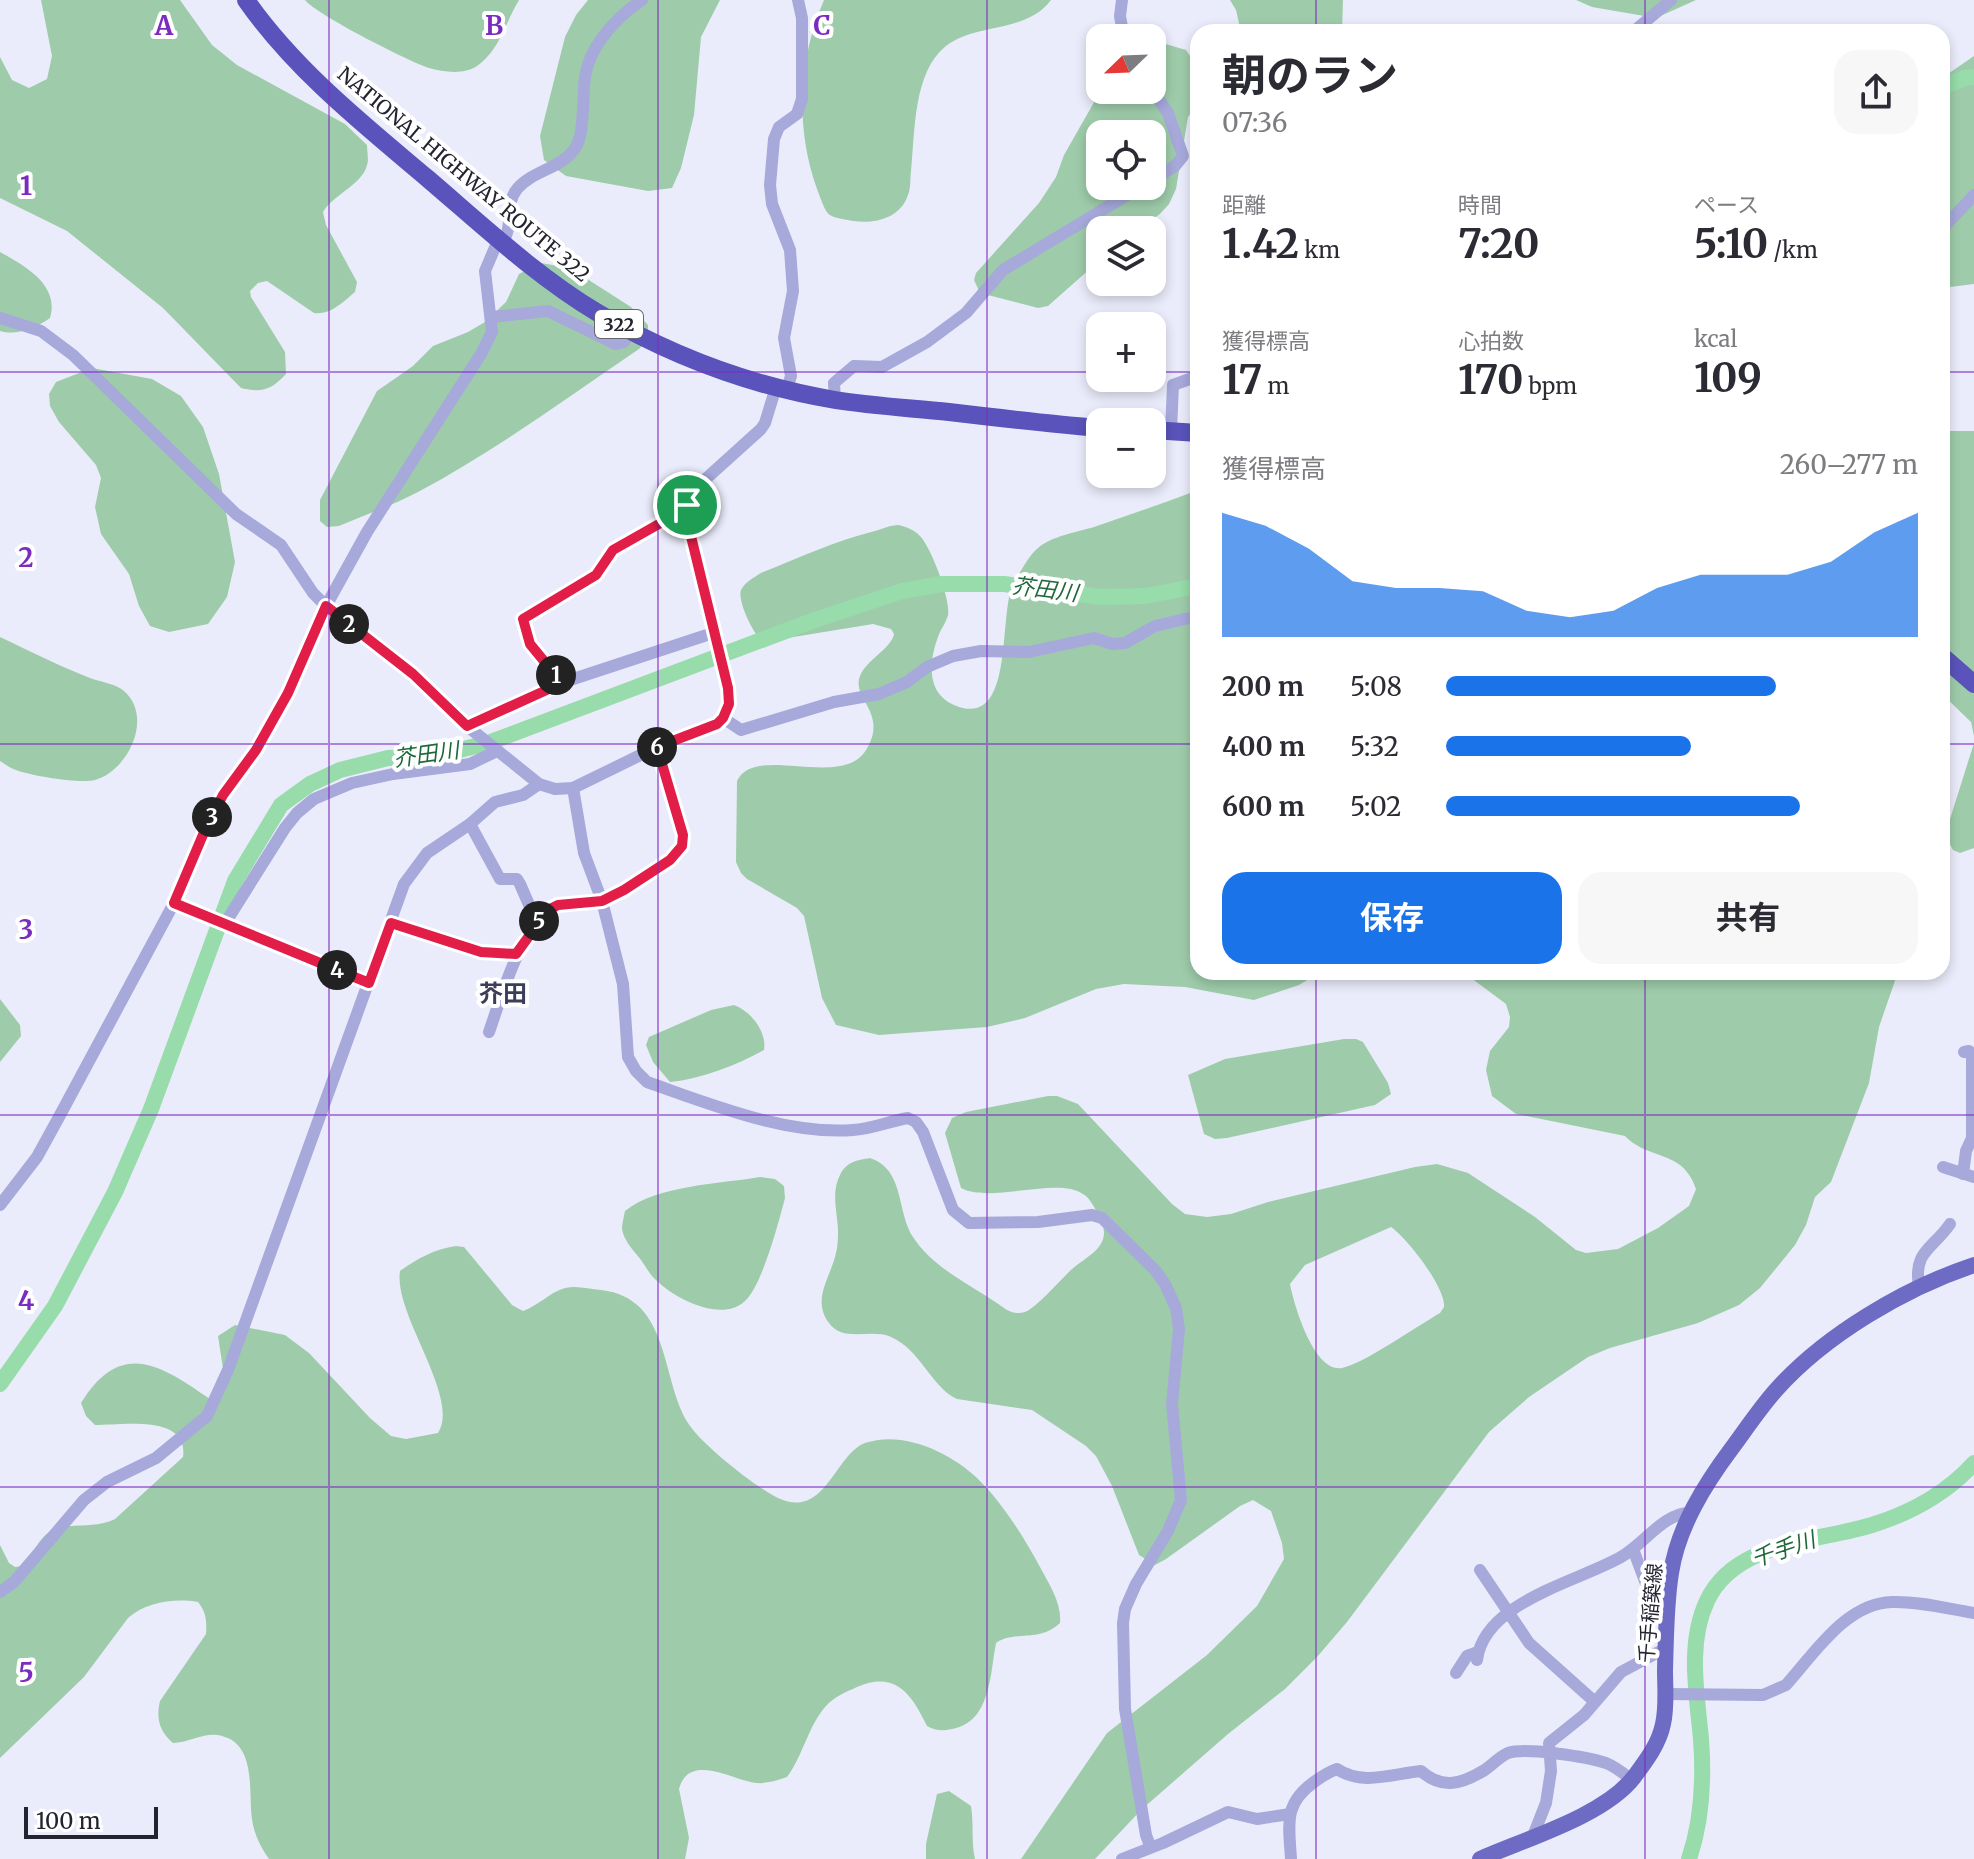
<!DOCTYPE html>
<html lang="ja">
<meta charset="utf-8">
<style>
body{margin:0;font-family:Merriweather,"Noto Sans JP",serif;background:#f7f7f7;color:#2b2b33;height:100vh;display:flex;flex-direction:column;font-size:30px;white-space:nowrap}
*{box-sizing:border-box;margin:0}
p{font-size:26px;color:#7c7c81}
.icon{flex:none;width:44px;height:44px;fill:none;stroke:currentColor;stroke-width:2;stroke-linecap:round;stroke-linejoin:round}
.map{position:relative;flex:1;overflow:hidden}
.details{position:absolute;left:1190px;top:24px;width:760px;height:956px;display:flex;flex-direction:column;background:#fff;border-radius:24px;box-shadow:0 4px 12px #0003}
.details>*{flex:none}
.needle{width:52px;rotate:247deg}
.buttons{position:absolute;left:1086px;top:24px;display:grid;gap:16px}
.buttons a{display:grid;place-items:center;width:80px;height:80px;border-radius:16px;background:#fff;box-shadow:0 4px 12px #0003;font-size:40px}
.scale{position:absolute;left:24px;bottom:20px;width:134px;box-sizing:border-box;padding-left:8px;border:4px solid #232430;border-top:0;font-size:22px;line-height:28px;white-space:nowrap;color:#232430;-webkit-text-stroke:6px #fff;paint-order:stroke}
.pin{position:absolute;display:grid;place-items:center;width:68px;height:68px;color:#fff;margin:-34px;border:4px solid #fff;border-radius:50%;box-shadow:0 2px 8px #0007}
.km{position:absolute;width:40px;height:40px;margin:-20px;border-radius:50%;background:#222;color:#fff;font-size:22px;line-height:40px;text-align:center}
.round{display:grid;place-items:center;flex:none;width:84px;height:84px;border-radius:24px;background:#f7f7f7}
.headline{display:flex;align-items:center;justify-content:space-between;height:136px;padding:0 32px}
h1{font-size:44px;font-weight:700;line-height:60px}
.metrics{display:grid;grid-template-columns:repeat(3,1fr);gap:12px;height:136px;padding:8px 32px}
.metrics div{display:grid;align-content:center}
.metrics b{font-size:40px;font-weight:700}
.metrics small{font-size:22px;font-weight:400}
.metrics p{font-size:22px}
.chart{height:224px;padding:16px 32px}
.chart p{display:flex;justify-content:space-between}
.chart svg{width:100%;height:144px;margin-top:8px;fill:#1a73e8;opacity:.7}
.cta{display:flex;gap:16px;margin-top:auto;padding:16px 32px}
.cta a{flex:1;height:92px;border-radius:24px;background:#1a73e8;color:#fff;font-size:32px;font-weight:700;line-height:92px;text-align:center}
.cta a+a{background:#f7f7f7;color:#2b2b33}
ul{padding:0 32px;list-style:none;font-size:26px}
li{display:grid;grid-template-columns:128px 96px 1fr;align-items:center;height:60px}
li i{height:20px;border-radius:10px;background:#1a73e8}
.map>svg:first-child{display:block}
.green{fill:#9eccaa;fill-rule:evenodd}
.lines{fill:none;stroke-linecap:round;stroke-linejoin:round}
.river{stroke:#97dcaa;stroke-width:16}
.minor{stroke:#a6a9da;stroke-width:12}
.major{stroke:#6d6bc4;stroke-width:16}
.highway{stroke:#5a53bb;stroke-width:18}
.route-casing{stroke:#fff;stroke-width:16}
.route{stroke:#e11d48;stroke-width:10}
.grid{fill:none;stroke:#7b2cbf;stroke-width:2;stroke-opacity:0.55}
.labels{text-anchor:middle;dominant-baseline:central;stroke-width:8;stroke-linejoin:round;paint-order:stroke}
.shield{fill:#fff;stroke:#65666e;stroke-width:2}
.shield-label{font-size:18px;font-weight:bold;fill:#232430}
.street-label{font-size:20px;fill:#232430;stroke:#fff}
.water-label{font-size:22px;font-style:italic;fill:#1e683a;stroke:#fff}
.quarter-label{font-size:24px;font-weight:bold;fill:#3c3d59;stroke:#fff}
.grid-label{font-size:26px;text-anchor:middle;font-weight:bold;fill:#7b2cbf;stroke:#fff;stroke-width:8;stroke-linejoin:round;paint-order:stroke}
</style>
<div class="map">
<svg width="1974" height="1859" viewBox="0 0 1974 1859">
<rect width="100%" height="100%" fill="#ebecfb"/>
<!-- green -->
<g class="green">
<path d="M41,0H180L212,45L237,65L345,124L367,145C367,151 369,160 367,165C363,184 334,194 323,212L326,225L357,282L355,292C343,302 331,315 314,313L267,281L258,283L250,291L251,297L285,352L286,374C271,390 262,393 241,388L163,308L67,231L0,198V57L12,80L29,88L47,79L52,56Z"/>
<path d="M305,0H519C505,23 500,50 477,66C464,75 443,72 429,68C408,61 317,15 305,0Z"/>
<path d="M588,0H720L701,37L694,115L681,168L672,188L648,191L566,176L544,160L540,136L565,37L576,15Z"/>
<path d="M824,0H1051C1027,33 976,23 946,46C913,72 915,132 911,171C910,178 911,188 908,195C900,219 874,224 853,221C824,216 828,217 817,189C795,127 798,60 824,0Z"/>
<path d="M1230,0H1343L1342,32H1241L1236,10Z"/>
<path d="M1576,0H1696L1656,18L1592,7Z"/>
<path d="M1152,40L1186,50L1198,68V102L1188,117L1176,189L1169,204L1160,214L1137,230H1100V260L1048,306L1038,308L980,293L974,280L976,273L1039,203L1056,177L1064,155L1101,90H1152ZM1100,134H1152V186H1100Z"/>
<path d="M1974,56V284L1942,288V78Z"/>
<path d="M0,252C25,266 60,285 50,318C36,328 17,336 0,331Z"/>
<path d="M541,263L570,268L631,307L648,325V339L639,349C567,398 495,451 418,492C393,505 365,515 339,526L327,527L320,521V500L377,391L413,366L433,346L468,332L485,322L506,302L519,274Z"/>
<path d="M92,368L152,379L181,396L203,427L219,474L235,562L227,597L208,624L169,632L150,626L139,606L129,574L101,534L95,507L101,478L96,465L59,422L50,406L49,394L56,382Z"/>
<path d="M1942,431H1974V736L1971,722L1942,694Z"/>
<path d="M1198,490V972H1321L1299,985L1254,1000L1185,987L1124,984L1096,989L1025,1018L987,1027L879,1035L836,1025L822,998L804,916L797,908L747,879L741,873L736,862L737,781C754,743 842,790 866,750C889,713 851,699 860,676C867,659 891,649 894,634L891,629L873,624L763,642C754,636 737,601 741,590C745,582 753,578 761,573C798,558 835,541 875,531C882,529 891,525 898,525C905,526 916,531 920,536C931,547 951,600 948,615C946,623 940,630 938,637C929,661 926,693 954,705C1017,732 997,610 1014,583C1020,573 1028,556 1038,548C1052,536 1077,532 1094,527C1129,515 1164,503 1198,490Z"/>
<path d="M0,637C30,651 59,666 90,678C101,682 116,684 124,691C154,717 128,771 95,780C80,784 32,776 16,770C10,768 5,764 0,761Z"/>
<path d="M1974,743V848L1960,853L1953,850L1945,835Z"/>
<path d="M1463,972H1771C1784,978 1790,983 1801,972H1898L1879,1027L1869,1083L1831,1182L1815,1197L1806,1225L1795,1245L1760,1288L1739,1305L1698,1323L1610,1348L1588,1357L1529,1397L1489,1432L1347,1622L1317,1657L1285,1689L1228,1734L1141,1810L1095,1859H1021L1107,1733L1207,1655L1257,1606L1284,1559L1282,1543L1271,1511L1253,1500L1240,1506L1166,1559L1155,1565L1139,1555L1112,1486L1096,1456L1086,1446L1032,1410L957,1399C931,1387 921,1350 891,1337C871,1328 843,1343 829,1323C811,1299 831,1277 836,1253C838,1246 838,1236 838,1229C837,1210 831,1193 840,1175C846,1162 857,1160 870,1158C905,1170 896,1210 913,1237C934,1270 976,1287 1007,1310C1013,1313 1018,1314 1025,1312C1034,1309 1057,1284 1065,1276C1083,1255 1118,1249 1098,1214C1094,1207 1090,1198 1083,1194C1057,1176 991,1204 961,1188L945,1133L952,1118L966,1112L1048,1096H1057L1078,1104L1172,1204L1185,1214L1207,1217L1231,1214L1268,1202L1415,1167L1437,1164L1468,1173L1535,1217L1576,1250L1586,1253L1618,1249L1658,1228L1689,1206L1696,1189C1683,1149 1649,1161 1625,1136L1516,1114L1492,1096L1486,1070L1490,1051L1509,1027L1510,1017L1506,1004ZM1391,1227C1407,1238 1446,1288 1444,1307L1440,1313C1419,1325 1363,1364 1342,1368C1314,1373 1294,1305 1290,1284L1305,1265Z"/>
<path d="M0,999L20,1025L21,1036L0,1062Z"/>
<path d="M734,1005C751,1011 767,1032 764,1050C737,1065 701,1079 670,1082L653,1062L646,1045L649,1037L711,1010Z"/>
<path d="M1344,1039H1356L1363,1042L1388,1083L1391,1094L1375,1105L1227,1138L1215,1139L1204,1134L1188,1075L1225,1059Z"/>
<path d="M760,1177L775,1179L784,1186L785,1198C779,1221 762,1286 745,1301C722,1323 675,1299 656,1280C650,1275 646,1267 641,1260C634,1251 624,1241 622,1229C622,1223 624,1216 625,1211C657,1185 720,1184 760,1177Z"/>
<path d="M456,1246L464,1247L512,1305L523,1311C538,1306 550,1292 565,1288C577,1285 589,1289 601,1290C671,1298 660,1378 688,1423C701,1444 753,1485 776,1497C825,1522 834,1455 865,1443C902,1430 950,1452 977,1478C1002,1502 1023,1536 1040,1567C1049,1584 1062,1603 1060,1623C1039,1643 1014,1630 996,1643C990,1674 991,1722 952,1729C942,1731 936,1731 927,1726C912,1695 896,1670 857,1687C846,1692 834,1697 826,1706C808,1726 803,1756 787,1777C778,1780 766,1784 756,1783C732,1780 689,1752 679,1789L689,1838L685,1859H269C260,1846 254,1834 252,1819C248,1792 257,1745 222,1736C206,1731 189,1743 173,1743C159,1731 156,1718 160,1701L206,1634C207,1621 206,1612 198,1602C175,1598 146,1602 128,1618L84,1677L0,1758V1545L9,1563L15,1567L23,1566C33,1555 38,1538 51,1531C70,1521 93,1530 115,1519L183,1457C189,1414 123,1425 95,1425L86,1416L81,1403C121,1338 161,1365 210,1399L224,1375L218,1336L235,1325L285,1335L309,1353L370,1418L391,1436L406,1439L438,1433C461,1397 393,1314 400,1271C417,1259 434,1249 456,1246Z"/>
<path d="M949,1791L971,1806C974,1824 971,1842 975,1859H926V1844L937,1794Z"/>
</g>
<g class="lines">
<!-- river -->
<g class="river">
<path d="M1942,87L1965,78L1974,77"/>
<path d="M0,1384L55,1306L115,1192L151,1109L235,881L281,805L310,784L340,770L388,758L439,755L488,743L812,621L902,591L942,584H1004L1101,597L1145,596L1198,586"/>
<path d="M1689,1859C1702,1821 1704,1779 1701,1739C1697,1695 1687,1643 1707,1601C1735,1541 1817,1542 1872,1525C1910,1513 1947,1493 1974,1463"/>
</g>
<!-- minor -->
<g class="minor">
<path d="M1122,0L1120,16L1124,38"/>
<path d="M1633,32L1671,0"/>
<path d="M1152,90L1168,113L1183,156L1175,166L1152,180"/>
<path d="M1942,229L1974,195"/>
<path d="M503,241C514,227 504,205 517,189C532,171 559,169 573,151C582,141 582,122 583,109C584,97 583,84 586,72C592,43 618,16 642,0"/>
<path d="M492,317L548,311L616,344L624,342L631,330"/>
<path d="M0,318L41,331L73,355L236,514L281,545L313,593L326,606L413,674L467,726L539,784L555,789L573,788L657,747L717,724C729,714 729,702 728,688L687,520V502L699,485L761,429L765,423L776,387"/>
<path d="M787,389L791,376L784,338L793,291L790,250L772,204L770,185L774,139L779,127L797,114L802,99V18L798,0"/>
<path d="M835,400L834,383L854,366L882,367L927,342L966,313L1003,270L1142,186"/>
<path d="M1171,431L1173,385L1198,376"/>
<path d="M562,683L530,644L523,619L596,575L613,550L673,516L687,505"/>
<path d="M723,718L741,730L834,702L879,694L907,682L927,667L953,656L981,651L1029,652L1094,638L1112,644L1125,643L1155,626L1198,616"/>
<path d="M467,726L555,685L716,632"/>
<path d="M573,788L584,853L602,901L623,984L628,1057L636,1071L647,1082C710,1104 786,1135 853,1130C871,1129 890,1121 908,1118L916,1122L923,1132L953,1210L969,1223L1038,1222L1092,1215L1102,1218L1155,1270L1165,1284L1176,1308L1179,1329L1172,1404L1181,1500L1168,1531L1136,1584L1125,1609L1123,1623L1125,1709L1146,1835L1150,1846"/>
<path d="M470,824L500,879H517L520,884L537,923"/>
<path d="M174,903L369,983"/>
<path d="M391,923L481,952L516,954"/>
<path d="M224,925L285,828L297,813L314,799L352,783L393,774L470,764L497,751"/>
<path d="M489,1032C502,995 517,939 547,912C561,900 582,905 600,901C618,897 672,864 681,847C682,845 683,838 683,835L657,747"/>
<path d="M1943,1167L1974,1177"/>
<path d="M1963,1174L1966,1151L1972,1138V1054L1969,1051L1964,1052"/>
<path d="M0,1205L37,1157L59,1117L174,903L205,830L223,795L256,750L288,693L326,606L367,532L481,354L492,332L485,271L499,238"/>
<path d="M1919,1286C1913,1251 1933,1249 1950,1224"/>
<path d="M1633,1549L1652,1600L1668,1612"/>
<path d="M1480,1570L1529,1643L1595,1702"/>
<path d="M0,1592L14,1582L84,1500L107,1482L156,1458L207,1416L228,1370L404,884L427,853L470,824L495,802L523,795L539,784"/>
<path d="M1477,1660C1484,1602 1577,1582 1621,1557C1647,1542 1661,1514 1693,1512"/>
<path d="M1456,1673L1467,1656L1478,1652"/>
<path d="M1665,1694L1763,1695L1786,1685C1814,1654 1846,1603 1892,1602C1919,1601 1948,1609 1974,1613"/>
<path d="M1533,1836L1546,1803L1551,1771L1549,1743L1584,1715L1621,1672L1666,1648"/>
<path d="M1122,1859L1163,1843L1228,1812L1257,1819L1290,1814"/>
<path d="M1291,1859C1289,1825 1283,1804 1314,1782C1321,1777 1328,1772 1337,1769C1362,1786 1392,1774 1421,1771C1441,1789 1460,1785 1483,1771C1491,1766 1499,1757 1508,1753C1525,1747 1588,1757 1606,1763C1616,1767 1623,1773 1632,1780"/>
</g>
<!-- major -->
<path class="major" d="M1480,1859C1525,1839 1604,1816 1634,1777C1646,1761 1659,1744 1663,1724C1667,1707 1665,1687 1665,1670C1666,1637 1666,1604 1671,1573C1678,1527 1705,1484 1732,1448C1746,1429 1760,1408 1776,1390C1825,1335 1905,1288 1974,1265"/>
<!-- highway -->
<g class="highway">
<path d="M246,0C294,69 363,124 427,178C481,224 536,276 598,313C670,355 752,386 835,400C873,406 911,408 949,412C999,418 1050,424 1100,428"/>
<path d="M1152,430L1198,433"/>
<path d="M1942,656L1974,684"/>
</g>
</g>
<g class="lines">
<!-- route casing -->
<g class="route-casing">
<path id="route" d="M687,505V520L728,688L729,704L723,718L717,724L657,747L683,835L682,846L670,860L624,890L602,901L558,905L548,910L516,954L481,952L391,923L369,983L174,903L205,830L223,795L256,750L288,693L326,606L413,674L467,726L562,683L530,644L523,619L596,575L613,550L673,516Z"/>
</g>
<!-- route -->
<use href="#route" class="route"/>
</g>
<!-- grid -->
<path class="grid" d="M329,0V1859M658,0V1859M987,0V1859M1316,0V32M1645,0V32M0,372H1100M1152,372H1198M1942,372H1974M0,744H1198M1942,744H1974M1316,972V1859M1645,972V1859M0,1115H1974M0,1487H1974"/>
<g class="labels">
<!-- shield labels -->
<rect class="shield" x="595" y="310" width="48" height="28" rx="6"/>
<g class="shield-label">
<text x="619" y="324">322</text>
</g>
<!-- street labels -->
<g class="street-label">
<text transform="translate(464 174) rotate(40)">NATIONAL HIGHWAY ROUTE 322</text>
<text transform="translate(1650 1613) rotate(-85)">千手稲築線</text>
</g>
<!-- water labels -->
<g class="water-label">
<text transform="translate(1045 589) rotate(7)">芥田川</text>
<text transform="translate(426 754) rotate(-8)">芥田川</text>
<text transform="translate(1783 1549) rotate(-19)">千手川</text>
</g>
<!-- quarter labels -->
<g class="quarter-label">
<text x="503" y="993">芥田</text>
</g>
</g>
<g class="grid-label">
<text x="164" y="35">A</text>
<text x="494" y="35">B</text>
<text x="822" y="35">C</text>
<text x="26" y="195">1</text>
<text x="26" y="567">2</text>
<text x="26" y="939">3</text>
<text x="26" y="1310">4</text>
<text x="26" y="1682">5</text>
</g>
</svg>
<div class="buttons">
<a><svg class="needle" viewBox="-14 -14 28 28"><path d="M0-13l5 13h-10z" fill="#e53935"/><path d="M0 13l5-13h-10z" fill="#7c7c81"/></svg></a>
<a><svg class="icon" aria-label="locate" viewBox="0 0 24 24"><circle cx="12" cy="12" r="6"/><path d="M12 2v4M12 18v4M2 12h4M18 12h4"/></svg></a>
<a><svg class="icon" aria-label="layers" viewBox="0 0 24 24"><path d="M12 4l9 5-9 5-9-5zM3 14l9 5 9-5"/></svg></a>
<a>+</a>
<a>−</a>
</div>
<div class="scale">100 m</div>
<div class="pin" style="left:687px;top:505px;background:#1e9e55"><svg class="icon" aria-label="arrive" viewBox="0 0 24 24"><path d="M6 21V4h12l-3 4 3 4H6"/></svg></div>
<b class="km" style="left:556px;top:675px">1</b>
<b class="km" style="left:349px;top:624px">2</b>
<b class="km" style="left:212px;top:817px">3</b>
<b class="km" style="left:337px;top:970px">4</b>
<b class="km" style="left:539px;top:921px">5</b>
<b class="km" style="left:657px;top:747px">6</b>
<section class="details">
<div class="headline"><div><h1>朝のラン</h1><p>07:36</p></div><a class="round"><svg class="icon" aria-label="share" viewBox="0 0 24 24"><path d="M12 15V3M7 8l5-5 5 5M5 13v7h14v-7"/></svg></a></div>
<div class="metrics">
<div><p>距離</p><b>1.42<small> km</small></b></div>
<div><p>時間</p><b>7:20</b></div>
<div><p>ペース</p><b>5:10<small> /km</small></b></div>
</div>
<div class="metrics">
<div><p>獲得標高</p><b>17<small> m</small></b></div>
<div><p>心拍数</p><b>170<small> bpm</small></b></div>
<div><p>kcal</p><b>109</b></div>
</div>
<div class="chart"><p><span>獲得標高</span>260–277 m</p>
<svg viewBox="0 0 160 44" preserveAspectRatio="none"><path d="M0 44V6L10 10L20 17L30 27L40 29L50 29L60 30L70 36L80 38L90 36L100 29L110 25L120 25L130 25L140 21L150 12L160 6V44z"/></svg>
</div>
<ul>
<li><b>200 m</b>5:08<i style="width:70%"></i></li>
<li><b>400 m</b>5:32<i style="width:52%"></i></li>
<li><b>600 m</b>5:02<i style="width:75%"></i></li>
</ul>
<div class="cta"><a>保存</a><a>共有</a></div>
</section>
</div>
